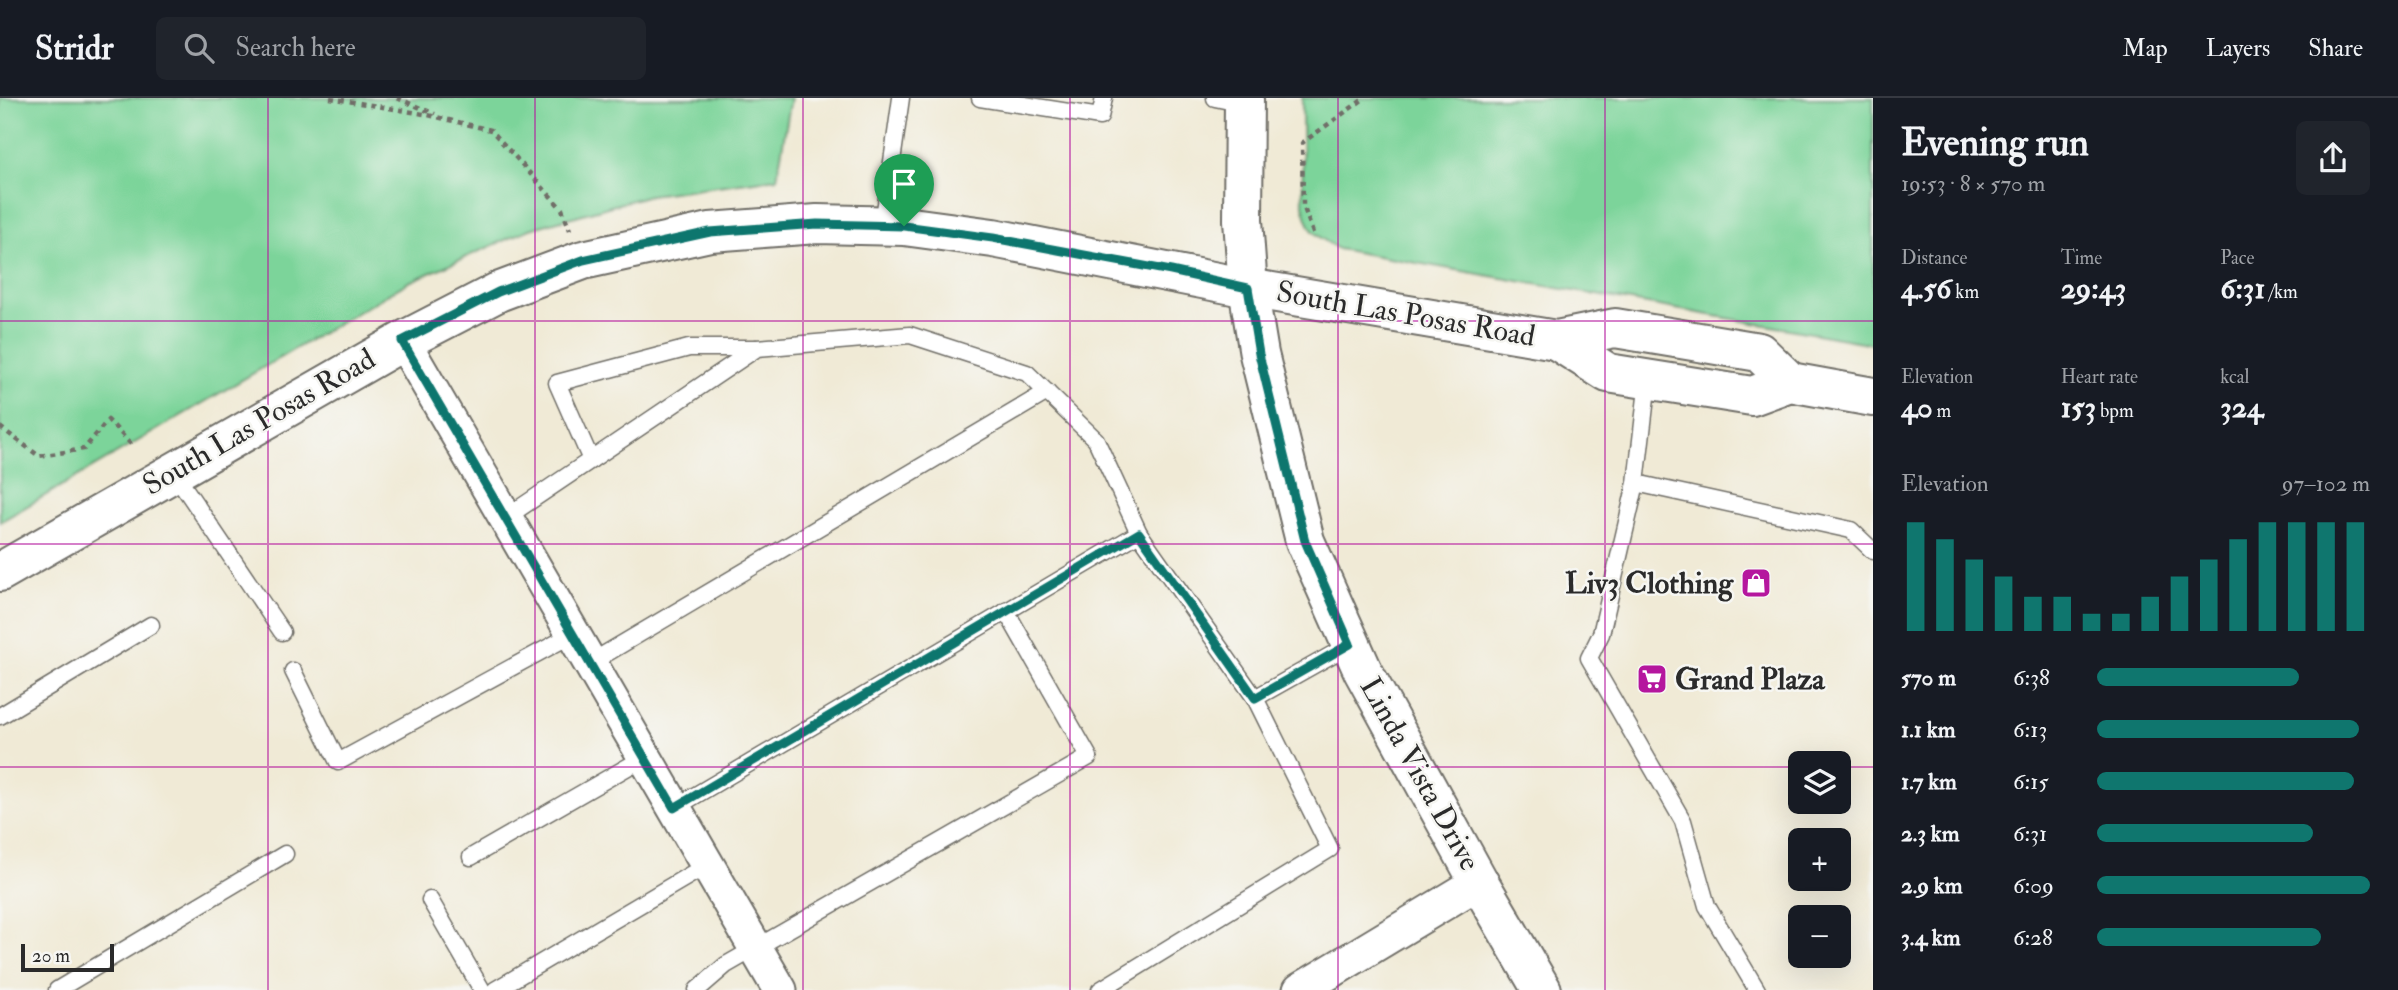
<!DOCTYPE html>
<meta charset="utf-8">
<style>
body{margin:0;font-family:"IM FELL Double Pica",serif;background:#20242c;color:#f1f3f6;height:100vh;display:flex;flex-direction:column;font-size:26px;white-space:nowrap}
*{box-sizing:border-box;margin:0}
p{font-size:23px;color:#9ea1a6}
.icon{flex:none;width:38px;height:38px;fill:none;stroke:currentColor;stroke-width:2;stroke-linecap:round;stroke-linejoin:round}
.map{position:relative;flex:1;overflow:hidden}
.drawer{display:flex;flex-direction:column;background:#171b24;width:525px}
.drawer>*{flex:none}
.controls{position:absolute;left:1788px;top:653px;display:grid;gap:14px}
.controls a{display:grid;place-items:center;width:63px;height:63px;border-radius:10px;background:#171b24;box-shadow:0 7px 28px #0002;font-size:35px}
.scale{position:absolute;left:21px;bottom:18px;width:93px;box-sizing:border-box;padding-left:7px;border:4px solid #2b2b2b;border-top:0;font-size:19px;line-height:24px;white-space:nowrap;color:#2b2b2b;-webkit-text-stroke:5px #f6f6f2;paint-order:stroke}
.pin{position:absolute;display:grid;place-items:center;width:60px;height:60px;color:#fff;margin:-72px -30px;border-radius:50% 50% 50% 0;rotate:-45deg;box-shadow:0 0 7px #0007}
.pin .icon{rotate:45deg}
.round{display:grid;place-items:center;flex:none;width:74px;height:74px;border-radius:10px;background:#20242c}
.head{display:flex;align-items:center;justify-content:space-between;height:119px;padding:0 28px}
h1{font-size:38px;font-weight:700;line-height:52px}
.stats{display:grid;grid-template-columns:repeat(3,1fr);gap:10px;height:119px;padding:7px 28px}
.stats div{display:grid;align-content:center}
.stats b{font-size:30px;font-weight:700}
.stats small{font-size:19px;font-weight:400}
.stats p{font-size:19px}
.chart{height:196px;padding:14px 28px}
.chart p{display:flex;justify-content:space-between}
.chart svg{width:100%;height:126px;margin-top:7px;stroke:#0f766e;stroke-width:6}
ul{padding:0 28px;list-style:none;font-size:23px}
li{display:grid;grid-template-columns:112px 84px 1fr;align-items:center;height:52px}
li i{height:18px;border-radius:9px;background:#0f766e}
header{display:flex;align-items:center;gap:42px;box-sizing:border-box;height:98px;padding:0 35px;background:#171b24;border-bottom:2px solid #363941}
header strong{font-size:33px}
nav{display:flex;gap:38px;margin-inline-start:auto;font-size:24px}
.search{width:490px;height:63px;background:#20242c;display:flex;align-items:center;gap:18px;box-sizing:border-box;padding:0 24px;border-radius:10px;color:#9ea1a6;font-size:26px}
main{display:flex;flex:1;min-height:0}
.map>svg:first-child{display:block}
.green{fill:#7bd49a;stroke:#538062;stroke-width:2}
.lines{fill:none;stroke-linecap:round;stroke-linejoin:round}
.lane-casing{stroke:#706e67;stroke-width:19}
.street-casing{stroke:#706e67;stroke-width:37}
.secondary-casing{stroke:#706e67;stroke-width:42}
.path{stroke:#706e67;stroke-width:4.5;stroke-dasharray:5 5;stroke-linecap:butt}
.lane{stroke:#fff;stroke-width:16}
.street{stroke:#fff;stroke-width:33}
.secondary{stroke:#fff;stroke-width:38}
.route-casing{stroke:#fff;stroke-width:14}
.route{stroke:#0f766e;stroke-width:9}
.grid{fill:none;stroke:#b5179e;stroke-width:2;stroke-opacity:0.55}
.labels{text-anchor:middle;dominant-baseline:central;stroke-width:5;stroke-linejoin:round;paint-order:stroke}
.street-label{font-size:30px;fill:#2b2b2b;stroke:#f6f6f2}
.poi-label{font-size:30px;font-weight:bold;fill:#2b2b2b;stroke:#f6f6f2;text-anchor:end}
</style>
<header>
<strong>Stridr</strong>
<div class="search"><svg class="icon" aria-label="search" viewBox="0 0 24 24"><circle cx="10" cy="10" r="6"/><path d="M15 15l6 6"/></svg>Search here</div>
<nav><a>Map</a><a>Layers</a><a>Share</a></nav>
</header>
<main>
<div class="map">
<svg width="1873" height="892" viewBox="0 0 1873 892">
<rect width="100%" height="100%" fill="#f6f6f2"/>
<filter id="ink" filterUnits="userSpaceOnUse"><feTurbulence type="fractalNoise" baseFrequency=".0143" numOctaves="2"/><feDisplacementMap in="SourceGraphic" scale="14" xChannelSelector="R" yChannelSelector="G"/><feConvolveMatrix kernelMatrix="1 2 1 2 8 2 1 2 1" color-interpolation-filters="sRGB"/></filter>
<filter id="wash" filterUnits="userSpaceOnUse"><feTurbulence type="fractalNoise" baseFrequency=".00686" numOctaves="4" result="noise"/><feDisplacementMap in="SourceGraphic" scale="28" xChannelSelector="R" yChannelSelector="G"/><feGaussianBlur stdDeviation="1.57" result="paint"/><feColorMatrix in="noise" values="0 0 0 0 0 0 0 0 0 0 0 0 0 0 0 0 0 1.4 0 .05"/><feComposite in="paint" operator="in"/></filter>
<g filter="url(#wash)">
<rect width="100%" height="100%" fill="#f0ead6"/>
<!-- green -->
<g class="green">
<path d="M0,0H791L777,80L650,97L530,131L409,184L0,424Z"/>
<path d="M1302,0H1873V246L1338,151C1314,136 1310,136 1303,107Z"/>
</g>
</g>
<g filter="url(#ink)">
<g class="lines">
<!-- lane casing -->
<g class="lane-casing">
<g id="lane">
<path d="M980,0L1100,19L1104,0"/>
<path d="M1215,0L1244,6"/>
<path d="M883,127L901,0"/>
<path d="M1648,282L1636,385L1601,536L1589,560L1683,723L1707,808L1757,892"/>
<path d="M591,362L557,285L689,250H756"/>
<path d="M173,373L282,534"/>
<path d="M1636,385L1851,432L1873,453"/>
<path d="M505,420L757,250L910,237L1027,275L1096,342L1139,435"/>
<path d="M590,565L1047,294"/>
<path d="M293,573L338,664L573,536"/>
<path d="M0,618L151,527"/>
<path d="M674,710L1139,435L1255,600"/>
<path d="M471,759L645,659"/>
<path d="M430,802L482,892"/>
<path d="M57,892L285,756"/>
<path d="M495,892L707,767"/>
<path d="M697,892L726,867L1089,659L1006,513"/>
<path d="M1100,892L1330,751L1255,600L1351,546"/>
</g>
</g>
<!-- street casing -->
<g class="street-casing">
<g id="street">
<path d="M403,243L780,892"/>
<path d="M1300,892L1479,784"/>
</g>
</g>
<!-- secondary casing -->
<g class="secondary-casing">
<g id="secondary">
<path d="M1244,0L1243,122L1248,190L1259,256L1305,443L1363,573L1479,784L1542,892"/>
<path d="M1556,242L1608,275L1752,298L1790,284L1873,299"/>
<path d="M0,474L403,243L498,194L583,162L710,134L817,126L904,128L993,140L1248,190L1556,242L1615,230L1759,254L1790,284"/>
</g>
</g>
<!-- path -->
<g class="path">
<path d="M330,0L424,16L491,32L562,111L570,132"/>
<path d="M397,0L435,16"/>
<path d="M1313,135L1303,107L1302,45L1365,0"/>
<path d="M0,329L39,358L84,351L108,322L132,347"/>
</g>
<!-- lane -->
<use href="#lane" class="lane"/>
<!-- street -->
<use href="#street" class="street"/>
<!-- secondary -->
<use href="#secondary" class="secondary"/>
</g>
</g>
<g class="lines" filter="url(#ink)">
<!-- route casing -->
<g class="route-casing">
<path id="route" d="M817,126L904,128L993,140L1171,173L1248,190L1259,256L1305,443L1350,546L1255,600L1139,435L674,710L402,243L498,194L583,162L710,134Z"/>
</g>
<!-- route -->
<use href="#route" class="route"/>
</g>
<!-- grid -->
<path class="grid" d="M268,0V892M535,0V892M803,0V892M1070,0V892M1338,0V892M1605,0V892M0,223H1873M0,446H1873M0,669H1801M1839,669H1873"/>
<!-- icons -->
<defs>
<g id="shop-square" transform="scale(1.575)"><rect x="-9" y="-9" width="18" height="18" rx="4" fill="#b5179e" stroke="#f6f6f2"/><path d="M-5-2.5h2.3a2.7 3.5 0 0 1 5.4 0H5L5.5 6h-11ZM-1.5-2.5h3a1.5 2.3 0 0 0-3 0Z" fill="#fff"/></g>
<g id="supermarket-square" transform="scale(1.575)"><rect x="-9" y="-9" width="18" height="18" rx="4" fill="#b5179e" stroke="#f6f6f2"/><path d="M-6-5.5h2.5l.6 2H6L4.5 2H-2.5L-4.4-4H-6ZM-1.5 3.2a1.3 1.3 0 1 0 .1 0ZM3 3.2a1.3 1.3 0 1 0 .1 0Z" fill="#fff"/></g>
</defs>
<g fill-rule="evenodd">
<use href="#shop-square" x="1756" y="485"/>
<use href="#supermarket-square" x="1652" y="581"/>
</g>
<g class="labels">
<!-- street labels -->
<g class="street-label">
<text transform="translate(1406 216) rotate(10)">South Las Posas Road</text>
<text transform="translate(259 324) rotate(-30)">South Las Posas Road</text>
<text transform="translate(1420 676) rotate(61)">Linda Vista Drive</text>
</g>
<!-- poi labels -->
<g class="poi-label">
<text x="1733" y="485">Liv3 Clothing</text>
<text x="1675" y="581" text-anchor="start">Grand Plaza</text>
</g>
</g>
</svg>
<div class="controls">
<a><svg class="icon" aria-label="layers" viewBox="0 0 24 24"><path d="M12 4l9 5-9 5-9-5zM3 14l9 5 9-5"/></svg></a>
<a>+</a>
<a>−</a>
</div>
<div class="scale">20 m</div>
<div class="pin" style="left:904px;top:128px;background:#1e9e55"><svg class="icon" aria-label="arrive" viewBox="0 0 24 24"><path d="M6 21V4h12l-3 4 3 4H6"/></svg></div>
</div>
<section class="drawer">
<div class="head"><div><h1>Evening run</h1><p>19:53 · 8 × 570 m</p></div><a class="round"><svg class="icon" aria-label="share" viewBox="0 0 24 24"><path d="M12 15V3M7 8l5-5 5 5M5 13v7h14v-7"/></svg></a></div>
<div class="stats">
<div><p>Distance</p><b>4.56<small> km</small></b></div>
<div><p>Time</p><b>29:43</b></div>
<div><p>Pace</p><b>6:31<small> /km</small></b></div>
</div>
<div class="stats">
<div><p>Elevation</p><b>40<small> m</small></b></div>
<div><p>Heart rate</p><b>153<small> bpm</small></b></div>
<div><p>kcal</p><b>324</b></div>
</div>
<div class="chart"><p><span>Elevation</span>97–102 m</p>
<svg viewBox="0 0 160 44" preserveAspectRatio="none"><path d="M5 44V6M15 44V12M25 44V19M35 44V25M45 44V32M55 44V32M65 44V38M75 44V38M85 44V32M95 44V25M105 44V19M115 44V12M125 44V6M135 44V6M145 44V6M155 44V6"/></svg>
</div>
<ul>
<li><b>570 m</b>6:38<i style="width:74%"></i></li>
<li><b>1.1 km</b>6:13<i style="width:96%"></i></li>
<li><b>1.7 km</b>6:15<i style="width:94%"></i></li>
<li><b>2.3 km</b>6:31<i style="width:79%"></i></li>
<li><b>2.9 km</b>6:09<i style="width:100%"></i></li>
<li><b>3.4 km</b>6:28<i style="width:82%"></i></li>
</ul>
</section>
</main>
